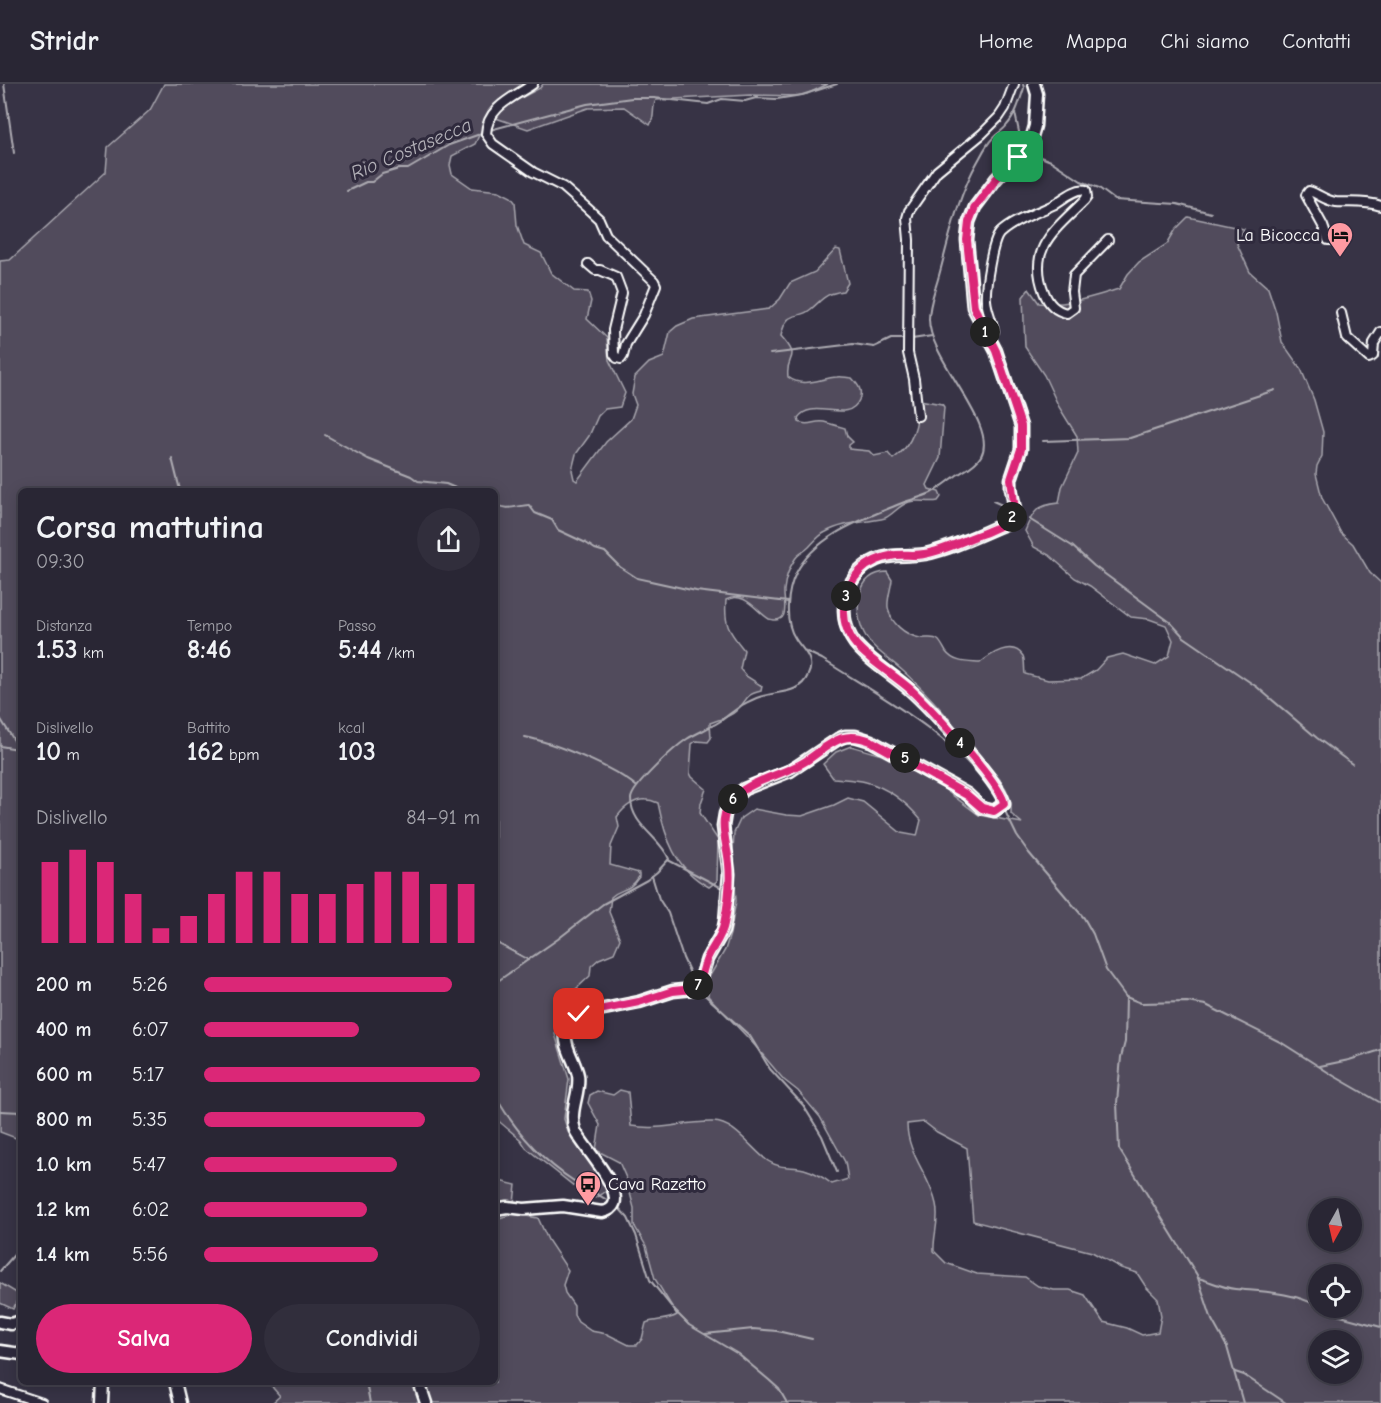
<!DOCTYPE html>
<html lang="it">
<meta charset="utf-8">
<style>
body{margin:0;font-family:"Comic Neue",sans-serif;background:#312e3c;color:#f1f3f6;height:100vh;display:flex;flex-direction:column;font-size:22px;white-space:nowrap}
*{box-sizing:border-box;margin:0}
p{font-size:20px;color:#a5a5ac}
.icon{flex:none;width:33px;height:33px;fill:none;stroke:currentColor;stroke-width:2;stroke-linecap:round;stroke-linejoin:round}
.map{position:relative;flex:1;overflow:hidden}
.sheet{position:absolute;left:18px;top:404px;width:480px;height:897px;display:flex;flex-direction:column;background:#292634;border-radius:9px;box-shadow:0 3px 15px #0003,0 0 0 2px #45434f}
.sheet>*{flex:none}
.needle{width:39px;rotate:188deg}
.fabs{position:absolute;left:1308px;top:1114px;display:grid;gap:12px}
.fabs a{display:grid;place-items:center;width:54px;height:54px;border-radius:50%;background:#292634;box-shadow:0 3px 15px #0003,0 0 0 2px #45434f;font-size:30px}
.pin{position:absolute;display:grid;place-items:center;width:51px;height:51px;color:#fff;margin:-26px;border-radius:12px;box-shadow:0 3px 9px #0006}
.km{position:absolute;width:30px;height:30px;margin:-15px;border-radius:50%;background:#222;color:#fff;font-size:16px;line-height:30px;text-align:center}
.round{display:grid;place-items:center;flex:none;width:63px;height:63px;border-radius:32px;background:#312e3c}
.head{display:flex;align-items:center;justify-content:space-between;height:102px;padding:0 18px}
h1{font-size:33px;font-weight:800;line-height:45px}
.figures{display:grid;grid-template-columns:repeat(3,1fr);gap:9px;height:102px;padding:6px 18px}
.figures div{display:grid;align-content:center}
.figures b{font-size:26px;font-weight:800}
.figures small{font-size:16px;font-weight:400}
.figures p{font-size:16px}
.chart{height:168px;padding:12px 18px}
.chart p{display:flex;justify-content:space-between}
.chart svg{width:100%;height:108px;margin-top:6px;stroke:#db2777;stroke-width:6}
.cta{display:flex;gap:12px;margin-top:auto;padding:12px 18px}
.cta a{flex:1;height:69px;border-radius:36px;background:#db2777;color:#fff;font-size:24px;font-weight:800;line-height:69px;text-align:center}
.cta a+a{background:#312e3c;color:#f1f3f6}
ul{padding:0 18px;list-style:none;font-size:20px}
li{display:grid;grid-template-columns:96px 72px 1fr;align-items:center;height:45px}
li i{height:15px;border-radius:8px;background:#db2777}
header{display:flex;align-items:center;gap:36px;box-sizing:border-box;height:84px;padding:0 30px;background:#292634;border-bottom:2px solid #45434f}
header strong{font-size:28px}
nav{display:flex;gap:33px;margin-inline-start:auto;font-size:21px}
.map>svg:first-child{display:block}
.green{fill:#514c5c;stroke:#a8a6ae;stroke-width:1.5;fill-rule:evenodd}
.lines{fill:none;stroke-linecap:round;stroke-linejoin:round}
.stream{stroke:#adabb2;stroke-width:2}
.street-casing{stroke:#fff;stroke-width:12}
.secondary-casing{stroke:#fff;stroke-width:15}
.street{stroke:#2f2a3d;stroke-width:8}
.secondary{stroke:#2f2a3d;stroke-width:10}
.route-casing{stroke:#fff;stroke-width:12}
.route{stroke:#db2777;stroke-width:8}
.labels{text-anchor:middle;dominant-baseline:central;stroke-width:6;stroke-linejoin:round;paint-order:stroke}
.poi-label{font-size:18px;fill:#fff;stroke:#2f2a3d;text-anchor:end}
.water-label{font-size:20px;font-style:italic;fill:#b4b2b9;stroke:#2f2a3d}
</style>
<header>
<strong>Stridr</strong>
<nav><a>Home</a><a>Mappa</a><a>Chi siamo</a><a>Contatti</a></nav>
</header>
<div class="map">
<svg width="1381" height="1319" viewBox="0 0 1381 1319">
<rect width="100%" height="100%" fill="#373345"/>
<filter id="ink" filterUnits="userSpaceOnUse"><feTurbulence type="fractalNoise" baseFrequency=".0167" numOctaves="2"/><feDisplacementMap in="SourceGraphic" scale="12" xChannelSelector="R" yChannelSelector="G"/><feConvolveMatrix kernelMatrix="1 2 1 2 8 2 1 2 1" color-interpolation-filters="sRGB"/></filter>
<g filter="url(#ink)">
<!-- green -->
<g class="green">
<path d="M164,0H526L499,16L487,34L475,60L452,72L450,81L452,90L472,104L499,107L511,113L515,118L517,141L524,161L541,169L551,189L574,207L588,208L591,217L587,235L607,254L609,276L625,309L620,323L605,325L598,332L589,352L576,370L572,386L574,395L577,397L606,358L631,335L636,321L632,310L635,293L649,279L664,273L670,248L677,242L693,235L769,225L780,215L790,199L815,188L836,165L840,166L848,199L843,207C824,210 824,214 811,225C797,237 787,224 781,252C803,277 785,269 788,293C804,305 820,294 837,293C841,292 847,294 852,294C858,301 863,306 859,316C848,341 812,313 798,334L799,338C808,343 815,336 824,338C831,340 838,342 845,344L847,352L853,358L849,361V365L869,367L874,372L888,369L893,375C914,361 918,339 919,316L942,320L944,323L940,374L927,401L929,405L939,408L941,413L938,417C929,419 918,415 909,418C899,421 894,430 885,434C866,439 843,438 826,448C819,451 814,458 809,463C804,468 798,470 795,475C789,484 785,496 784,506C783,517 792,541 769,535C756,527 744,506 726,516C724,542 729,547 744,566L740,585L746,592L762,602L761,607C743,611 748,617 736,627C730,633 718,636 710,639L711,654L708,658L696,657L692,660L690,689L692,693L706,705L701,719L700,729L718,756L717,797L709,803C675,785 665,754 658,719C641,711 628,718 617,733L619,743L611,762L610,781L639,789V793C628,809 622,803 611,813L609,828L620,855L614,869L599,875L591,882L590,892L575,906L570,923L559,941L555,950L569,995L564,1035L568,1048L606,1099L608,1106L596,1114L574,1102L526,1064L521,1056L495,1034V406H21V1056L0,1048V177L10,176L106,88L108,63L150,26Z"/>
<path d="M543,0H828L807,10L797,12L750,11L656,16C651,25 656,31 650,41L624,23L588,24L528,45L496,34L504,23L540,4Z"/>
<path d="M1188,133L1244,145L1237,160L1250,188L1268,204L1276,228L1282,258L1301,285L1314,316L1323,348L1322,372L1317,382L1316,390L1322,414L1341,449L1353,460L1370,489L1381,499V1319H431L425,1298H495V1135L514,1130L538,1134L548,1156L568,1186L563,1201L565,1209L574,1222V1231L578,1238L591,1247L607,1250L629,1261H637L642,1255L646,1239C657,1235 667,1237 677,1231L655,1195L646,1162L634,1141V1124L626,1094L619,1078L596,1066L600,1041L588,1019L590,1011L597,1007L613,1011L620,1006L628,1008L631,1042C663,1047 684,1037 713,1038C735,1038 752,1066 768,1077C780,1085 792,1082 804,1085C815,1088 823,1093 832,1100L848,1095L845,1078L820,1033L798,1007L784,996L751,957L708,912V895L725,866L730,850L736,817L733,766L734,749L741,734L754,725L786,731L802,732L834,721L848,714L863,718L901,749L917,752L921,736C907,719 888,704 866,698C856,695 843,695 833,694L823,680L836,668L851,662L882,671L940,702L979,731L1022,739L1011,730C1011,724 1012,718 1009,712C1004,697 992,687 982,675C957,644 933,614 903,587C890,575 872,565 864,549C853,527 856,489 887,488L892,496C891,504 887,515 888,523C890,539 905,551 920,554C926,555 933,552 938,556C941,558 944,565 946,568C954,579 968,578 980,579C990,571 1012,555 1023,572C1025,576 1024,584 1025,590L1048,596L1081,595L1096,586L1107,574L1123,570L1155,581L1169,572L1173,556L1166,541L1149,535L1131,533L1090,502L1075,494L1049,471L1034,463L1025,447C1033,427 1037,421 1059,419L1062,403L1078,369L1077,352L1059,323L1044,291L1025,263L1023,213L1029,205L1039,219C1067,222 1092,213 1119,205L1128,190L1139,178L1167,160L1176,145ZM924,1038L937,1048L967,1064L973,1137L1092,1168L1121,1184L1137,1189L1146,1203L1158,1215L1161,1232L1158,1248L1142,1251L1127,1244L1103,1238L1085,1211L1070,1206H1054L1038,1202L1025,1193L977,1190L946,1179L934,1167C933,1151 940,1137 936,1120C930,1092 907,1070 907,1040ZM1318,1125H1352V1158H1318ZM1318,1191H1352V1224H1318ZM1318,1257H1352V1290H1318Z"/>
<path d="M495,1096L516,1101L514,1119H495Z"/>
<path d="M0,1199L20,1211L13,1225L0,1219Z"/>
<path d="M271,1298H415L422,1319H272L280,1312L273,1304Z"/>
</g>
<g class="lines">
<!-- stream -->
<g class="stream">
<path d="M4,0L14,69"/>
<path d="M1015,29L1022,62"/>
<path d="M490,46L587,20L632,14H654L708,20L722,15L745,17L756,14L777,15L802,11L837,0"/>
<path d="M1027,68L1051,77L1081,97L1099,104L1115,116L1177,120L1211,129"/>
<path d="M347,107L366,98H372L382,90L399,85H408L449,61L483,49"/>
<path d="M912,255L932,252"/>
<path d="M770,270L853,260L874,263L891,255H906"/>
<path d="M325,351L368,375L411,392L418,397L446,400L460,406"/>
<path d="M1043,357L1130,354L1275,306"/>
<path d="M172,374L180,406"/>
<path d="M118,405L119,406"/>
<path d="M993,417L1011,425"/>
<path d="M495,420C507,427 516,422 529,421L535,429L552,436L558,446L586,459L595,465L605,468L620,483L637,494L696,507L788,518"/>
<path d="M1029,435L1072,462L1094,482L1170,538L1184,553L1257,603L1317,654L1352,680"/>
<path d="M807,568L822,575C884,615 950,648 994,710"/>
<path d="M0,634L20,666"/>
<path d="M525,653C555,659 613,683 636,702"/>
<path d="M0,662L18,665"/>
<path d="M1004,725L1017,752L1029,769L1084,834L1093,850L1106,886L1126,913L1141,919L1187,918L1206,921L1282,959L1334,992L1381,1019"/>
<path d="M668,776L724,805"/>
<path d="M652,792L659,815L668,829L683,874L695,900"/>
<path d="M495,858L529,876"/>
<path d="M495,899L558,855L603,820L647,796L657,788L669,775C660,753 631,741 631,715C632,702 675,663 687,655C697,649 709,644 719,638C728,632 735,625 744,620C750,617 757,613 763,612C779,607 800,610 808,591C816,575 802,566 795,554C784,537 787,507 796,489C815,452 861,436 897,421C909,416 920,414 931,409C941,404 949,397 957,391C965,386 976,381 981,372C999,341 929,276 929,235C929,221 934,209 938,195C949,156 957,113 978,77C982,70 986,61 992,55C996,50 1003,47 1007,41C1016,31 1020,16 1024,4L1023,0"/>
<path d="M698,905L750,952L770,985L803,1021L822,1052L837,1088"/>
<path d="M1126,913L1125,958L1121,973L1117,1019L1119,1065L1197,1191L1212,1236L1227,1263L1243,1319"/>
<path d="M1320,982L1349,976L1381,966"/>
<path d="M495,1012C515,1046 540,1075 574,1097C585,1104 598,1110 610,1118"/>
<path d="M0,1027L21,1028"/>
<path d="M618,1123L628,1134L636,1151L650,1196L675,1227L689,1241L738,1270L769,1296L779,1305L787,1319"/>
<path d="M0,1187L21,1163"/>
<path d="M1198,1194C1210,1197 1223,1204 1235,1205C1264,1208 1292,1208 1318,1222"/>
<path d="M1322,1224L1333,1230L1381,1243"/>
<path d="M705,1250L753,1245L777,1247L812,1255"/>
<path d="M1235,1288L1244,1291L1286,1319"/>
<path d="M366,1298L370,1319"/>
</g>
<!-- street casing -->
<g class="street-casing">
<g id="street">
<path d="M533,0C514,13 487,23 486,50L493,60L533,88L563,103L587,124L599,135L606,151L654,197L656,201L644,231L626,260L623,272L621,275L617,274L614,270L613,246L622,209L616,193L600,186H595L588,180"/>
<path d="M1338,156H1328L1323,142L1306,111L1309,107C1319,110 1326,117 1336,118C1351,119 1367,117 1381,122"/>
<path d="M1341,229L1347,254L1369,274L1373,272L1374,259L1381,248"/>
<path d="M988,252L994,247C992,236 987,227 986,216C985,204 992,157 1000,149C1014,136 1037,129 1053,121C1062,116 1076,103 1086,106L1087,113L1084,117C1055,146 1027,164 1044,208C1048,219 1056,227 1067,229L1074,224L1072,208L1074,191L1108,156"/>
<path d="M918,332L914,295L908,269L909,156L907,134L909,127L937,87L982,50L999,33L1005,24L1014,0"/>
<path d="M0,1305L42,1319"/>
</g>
</g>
<!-- secondary casing -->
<g class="secondary-casing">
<g id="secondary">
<path d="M495,1125L507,1123L524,1125L563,1122L602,1128C641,1121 580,1061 575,1046C568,1027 581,1009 578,991C575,977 563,961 566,947C567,938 572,934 579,930L639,918L673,907L694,905L699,901L707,875L723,847L725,838L729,790L723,742L725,730L730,718L744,705L790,687L838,655L845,652H855L871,657L967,710L982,724L994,727L1004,720C1004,702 926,620 909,605C893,591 874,580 859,564C834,538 841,491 876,476C891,469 909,473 925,470C953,464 980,450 1007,439L1012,434L1015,426L1011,404V395L1021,365V342L996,267L973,223L967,156L969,138L975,123L996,95L1030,59L1035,42L1037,10L1034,0"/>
<path d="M0,1238L11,1240L21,1237"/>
<path d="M0,1267L21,1270"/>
<path d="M175,1298L180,1319"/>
<path d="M419,1298L426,1319"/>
<path d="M102,1319L103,1298"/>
</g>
</g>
<!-- street -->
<use href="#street" class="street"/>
<!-- secondary -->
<use href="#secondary" class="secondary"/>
</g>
</g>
<g class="lines" filter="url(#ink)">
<!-- route casing -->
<g class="route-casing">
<path id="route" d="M579,930L639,918L673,907L694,905C702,898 702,887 706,877C711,864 722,853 724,840C728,821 731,799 729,780C727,755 714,732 737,711C752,696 786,690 806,677C830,661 841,645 871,657L967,711L982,724L994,727L1004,720C1004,702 927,621 910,605C894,591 875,580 860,565C849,555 843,539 844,524C847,493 866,475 896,471C905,470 915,472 924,470C944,467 964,456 984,449C998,443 1009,440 1015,426L1011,395L1021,365V342L996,267L974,223L967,156L969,138L975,123L996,95L1018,73"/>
</g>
<!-- route -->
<use href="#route" class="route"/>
</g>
<!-- icons -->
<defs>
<g id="hotel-pin" transform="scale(1.35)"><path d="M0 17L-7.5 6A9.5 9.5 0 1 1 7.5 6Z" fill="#ff9aa2" stroke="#2f2a3d"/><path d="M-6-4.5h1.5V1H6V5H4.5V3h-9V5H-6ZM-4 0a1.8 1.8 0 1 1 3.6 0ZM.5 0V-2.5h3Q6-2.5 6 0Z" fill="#111"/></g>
<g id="bus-pin" transform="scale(1.35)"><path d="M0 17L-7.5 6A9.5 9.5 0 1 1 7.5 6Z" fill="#ff9aa2" stroke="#2f2a3d"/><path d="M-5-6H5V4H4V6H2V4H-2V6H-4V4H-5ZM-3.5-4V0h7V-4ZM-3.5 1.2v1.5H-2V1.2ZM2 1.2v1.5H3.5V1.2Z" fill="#111"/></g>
</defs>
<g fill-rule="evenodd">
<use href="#hotel-pin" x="1340" y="151"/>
<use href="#bus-pin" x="588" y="1100"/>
</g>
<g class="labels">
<!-- poi labels -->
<g class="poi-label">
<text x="1320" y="151">La Bicocca</text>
<text x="608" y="1100" text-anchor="start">Cava Razetto</text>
</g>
<!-- water labels -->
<g class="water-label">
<text transform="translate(411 65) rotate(-23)">Rio Costasecca</text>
</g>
</g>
</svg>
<div class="fabs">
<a><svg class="needle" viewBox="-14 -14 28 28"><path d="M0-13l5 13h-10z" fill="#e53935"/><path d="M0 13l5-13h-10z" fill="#a5a5ac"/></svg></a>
<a><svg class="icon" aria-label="locate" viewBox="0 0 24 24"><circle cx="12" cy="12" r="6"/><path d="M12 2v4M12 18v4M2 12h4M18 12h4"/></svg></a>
<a><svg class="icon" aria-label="layers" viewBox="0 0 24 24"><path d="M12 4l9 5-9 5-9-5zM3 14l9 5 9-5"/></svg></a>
</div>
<div class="pin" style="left:1018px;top:73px;background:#1e9e55"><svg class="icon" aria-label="arrive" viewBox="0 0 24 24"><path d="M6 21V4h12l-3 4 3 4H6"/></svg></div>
<div class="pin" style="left:579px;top:930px;background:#d93025"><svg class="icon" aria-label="check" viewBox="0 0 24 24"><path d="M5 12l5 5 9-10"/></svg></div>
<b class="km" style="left:985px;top:248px">1</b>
<b class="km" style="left:1012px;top:433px">2</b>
<b class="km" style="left:846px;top:512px">3</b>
<b class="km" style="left:960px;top:659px">4</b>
<b class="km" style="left:905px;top:674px">5</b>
<b class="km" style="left:733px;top:715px">6</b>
<b class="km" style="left:698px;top:901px">7</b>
<section class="sheet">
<div class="head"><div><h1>Corsa mattutina</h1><p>09:30</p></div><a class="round"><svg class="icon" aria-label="share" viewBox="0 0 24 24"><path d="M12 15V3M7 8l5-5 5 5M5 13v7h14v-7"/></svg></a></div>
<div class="figures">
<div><p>Distanza</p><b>1.53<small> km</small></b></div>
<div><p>Tempo</p><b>8:46</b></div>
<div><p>Passo</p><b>5:44<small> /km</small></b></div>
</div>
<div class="figures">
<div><p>Dislivello</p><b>10<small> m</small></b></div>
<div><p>Battito</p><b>162<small> bpm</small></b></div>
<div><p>kcal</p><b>103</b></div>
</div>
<div class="chart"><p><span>Dislivello</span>84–91 m</p>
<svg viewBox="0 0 160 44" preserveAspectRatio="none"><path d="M5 44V11M15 44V6M25 44V11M35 44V24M45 44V38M55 44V33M65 44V24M75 44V15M85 44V15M95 44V24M105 44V24M115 44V20M125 44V15M135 44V15M145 44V20M155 44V20"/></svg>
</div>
<ul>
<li><b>200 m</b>5:26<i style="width:90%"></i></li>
<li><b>400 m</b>6:07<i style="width:56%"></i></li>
<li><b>600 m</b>5:17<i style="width:100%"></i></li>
<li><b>800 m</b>5:35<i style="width:80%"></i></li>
<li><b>1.0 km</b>5:47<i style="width:70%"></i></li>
<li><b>1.2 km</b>6:02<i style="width:59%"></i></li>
<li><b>1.4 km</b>5:56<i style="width:63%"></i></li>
</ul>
<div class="cta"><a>Salva</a><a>Condividi</a></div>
</section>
</div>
